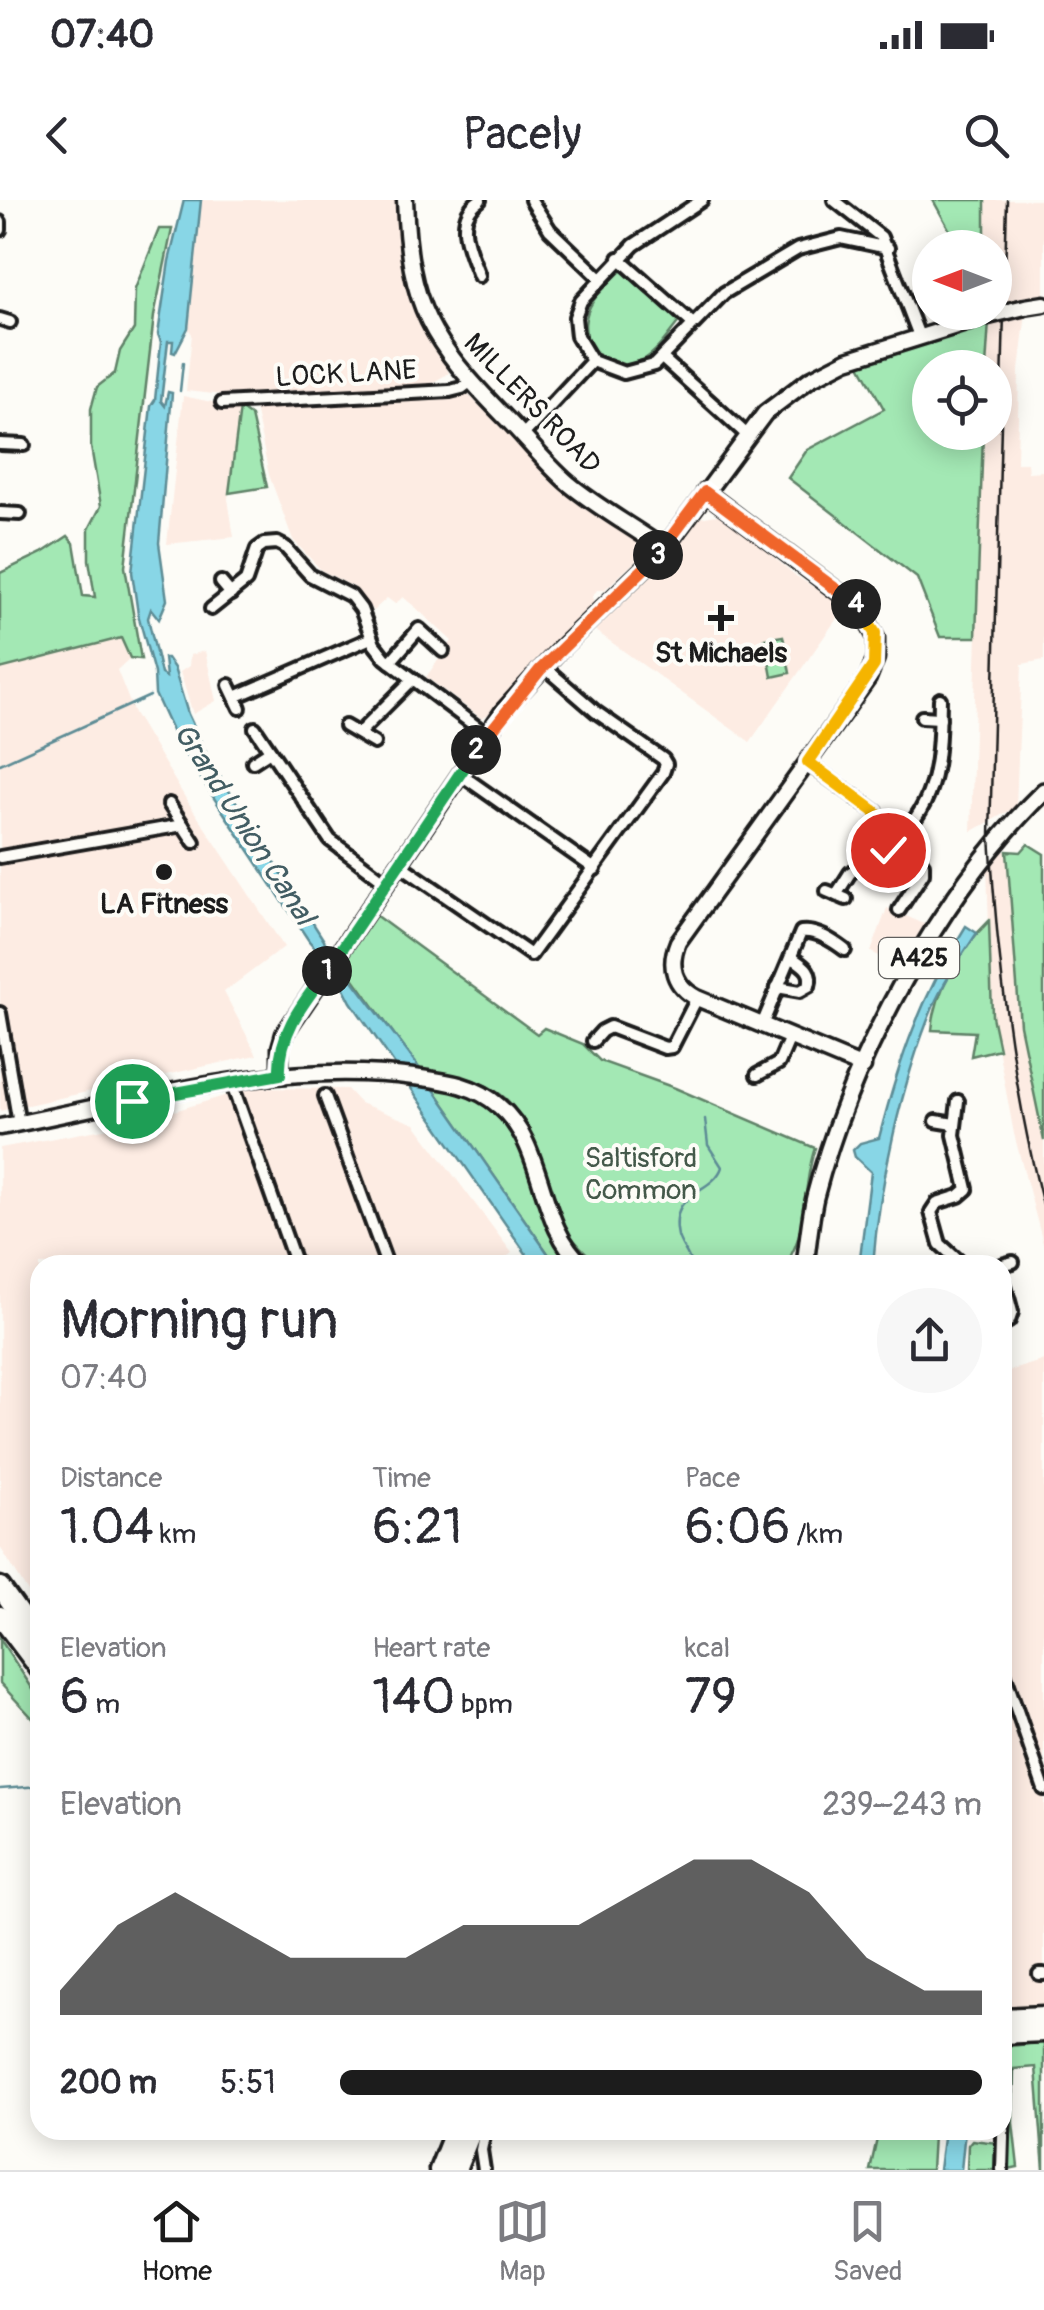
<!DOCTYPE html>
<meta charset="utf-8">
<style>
body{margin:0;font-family:Pangolin,sans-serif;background:#f7f7f7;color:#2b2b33;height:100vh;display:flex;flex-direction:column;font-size:38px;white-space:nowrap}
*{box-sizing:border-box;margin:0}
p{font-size:32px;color:#7c7c81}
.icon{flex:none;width:55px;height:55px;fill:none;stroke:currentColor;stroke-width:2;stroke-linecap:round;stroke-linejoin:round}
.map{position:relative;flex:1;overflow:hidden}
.side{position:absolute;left:30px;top:1055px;width:982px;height:885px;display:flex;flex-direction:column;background:#fff;border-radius:30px;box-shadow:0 5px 25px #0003}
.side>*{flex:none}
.needle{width:65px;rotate:270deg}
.tools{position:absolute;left:912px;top:30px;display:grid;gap:20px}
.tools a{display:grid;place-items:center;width:100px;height:100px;border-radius:50%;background:#fff;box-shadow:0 5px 25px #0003;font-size:50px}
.pin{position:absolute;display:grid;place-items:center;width:85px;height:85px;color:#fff;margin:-42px;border:5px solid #fff;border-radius:50%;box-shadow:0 2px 10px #0007}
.km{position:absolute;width:50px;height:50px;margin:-25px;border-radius:50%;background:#222;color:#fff;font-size:28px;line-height:50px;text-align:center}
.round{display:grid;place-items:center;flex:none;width:105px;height:105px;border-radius:52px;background:#f7f7f7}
.head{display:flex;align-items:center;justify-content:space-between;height:170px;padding:0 30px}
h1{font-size:55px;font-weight:600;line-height:75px}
.stats{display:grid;grid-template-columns:repeat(3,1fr);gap:15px;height:170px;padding:10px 30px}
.stats div{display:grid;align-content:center}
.stats b{font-size:50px;font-weight:600}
.stats small{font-size:28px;font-weight:400}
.stats p{font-size:28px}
.chart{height:280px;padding:20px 30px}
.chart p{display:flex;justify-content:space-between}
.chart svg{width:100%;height:180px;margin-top:10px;fill:#1c1c1c;opacity:.7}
ul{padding:0 30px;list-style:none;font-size:32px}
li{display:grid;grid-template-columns:160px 120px 1fr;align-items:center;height:75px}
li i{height:25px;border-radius:12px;background:#1c1c1c}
.status{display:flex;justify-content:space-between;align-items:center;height:70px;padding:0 50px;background:#fff;direction:ltr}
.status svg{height:28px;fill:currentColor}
header{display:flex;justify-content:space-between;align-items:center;height:130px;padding:0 30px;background:#fff;font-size:45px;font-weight:600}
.dock{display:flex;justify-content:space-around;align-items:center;height:140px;border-top:2px solid #e1e1e2;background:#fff;font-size:28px;color:#7c7c81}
.dock a{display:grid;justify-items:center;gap:5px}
.dock .on{color:#1c1c1c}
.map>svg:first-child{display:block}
.built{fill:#fdece3}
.green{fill:#a3e8b4;stroke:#608268;stroke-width:2.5}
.water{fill:#88d6e6;stroke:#5d8c95;stroke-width:2.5}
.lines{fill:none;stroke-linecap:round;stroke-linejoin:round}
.stream{stroke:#5d8c95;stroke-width:2.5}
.street-casing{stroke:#1c1c1c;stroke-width:18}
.secondary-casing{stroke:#1c1c1c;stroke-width:21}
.primary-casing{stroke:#1c1c1c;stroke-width:22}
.highway-casing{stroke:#1c1c1c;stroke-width:25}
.street{stroke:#fdfcf7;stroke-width:10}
.secondary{stroke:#fdfcf7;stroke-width:14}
.primary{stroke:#fdfcf7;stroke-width:15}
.highway{stroke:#fdfcf7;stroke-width:18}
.rail{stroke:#1c1c1c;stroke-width:2.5}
.secondary-bridge-casing{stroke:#1c1c1c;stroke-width:21;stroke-linecap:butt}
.secondary-bridge{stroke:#fdfcf7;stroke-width:14}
.split-1-casing{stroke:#fff;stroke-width:20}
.split-2-casing{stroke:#fff;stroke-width:20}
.split-3-casing{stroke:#fff;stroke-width:20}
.split-4-casing{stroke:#fff;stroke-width:20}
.split-5-casing{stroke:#fff;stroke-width:20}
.split-6-casing{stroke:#fff;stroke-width:20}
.split-1{stroke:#22a559;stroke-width:12}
.split-2{stroke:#22a559;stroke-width:12}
.split-3{stroke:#f0652b;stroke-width:12}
.split-4{stroke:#f0652b;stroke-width:12}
.split-5{stroke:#f5b400;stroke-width:12}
.split-6{stroke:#f5b400;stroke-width:12}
.poi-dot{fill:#1c1c1c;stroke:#fdfcf7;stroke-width:4}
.labels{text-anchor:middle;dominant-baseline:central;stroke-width:8;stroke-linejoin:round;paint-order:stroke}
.shield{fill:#fdfcf7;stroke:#605f5e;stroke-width:2.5}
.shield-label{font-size:25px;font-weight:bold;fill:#1c1c1c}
.street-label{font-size:28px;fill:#1c1c1c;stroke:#fdfcf7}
.poi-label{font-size:28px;font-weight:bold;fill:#1c1c1c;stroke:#fdfcf7}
.park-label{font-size:28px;fill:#44594a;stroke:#fdfcf7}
.water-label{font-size:30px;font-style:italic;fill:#425d63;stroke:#fdfcf7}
</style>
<div class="status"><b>07:40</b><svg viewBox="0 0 49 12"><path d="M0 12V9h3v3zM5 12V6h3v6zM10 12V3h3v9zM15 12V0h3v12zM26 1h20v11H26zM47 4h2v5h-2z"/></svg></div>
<header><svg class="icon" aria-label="back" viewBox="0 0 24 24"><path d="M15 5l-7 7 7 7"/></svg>Pacely<svg class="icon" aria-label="search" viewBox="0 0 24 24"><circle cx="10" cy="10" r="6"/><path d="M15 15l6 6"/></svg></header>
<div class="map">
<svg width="1044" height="1970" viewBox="0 0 1044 1970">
<rect width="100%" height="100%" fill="#fdfcf7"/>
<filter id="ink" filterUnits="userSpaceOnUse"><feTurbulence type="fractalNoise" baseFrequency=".01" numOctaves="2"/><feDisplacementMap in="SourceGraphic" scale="20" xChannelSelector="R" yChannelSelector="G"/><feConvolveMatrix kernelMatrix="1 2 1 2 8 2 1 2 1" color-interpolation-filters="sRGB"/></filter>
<g filter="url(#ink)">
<!-- built -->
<g class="built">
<path d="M201,0H398L408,82L423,123L449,173L432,183V195L468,194L535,262L594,313L637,342L639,358L604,390H597L592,397L594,402L512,486L491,513L481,518L426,477L452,441L415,407L403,397L395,404L387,398L373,411L354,387L321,370L293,340L269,275L253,198L186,191L192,134L188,128Z"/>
<path d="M985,0H1044V97L995,106V48L985,47Z"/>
<path d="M1026,113L1019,170L1017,263H1027L1028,272L1044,271V460L1022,464L1016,607L971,632L983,233L995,232V168L986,167L989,121Z"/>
<path d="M183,196L240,208L228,299L234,337L167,344Z"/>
<path d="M723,314L796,376L845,407L750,542L593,429L674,352L699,318Z"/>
<path d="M121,437L130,458L117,470L134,513L186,599L284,747L224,792L257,855L0,911V469Z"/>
<path d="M205,451L216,501L193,514L180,472L189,466L190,455Z"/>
<path d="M1007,651L1020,825L1044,941V1047L1014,934L992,816L987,668L1000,652Z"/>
<path d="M887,708L929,726L904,768L871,752Z"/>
<path d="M251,888L347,889L360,903L415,924L512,1053L495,1065H40V1411L0,1347V948L131,924Z"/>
<path d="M1044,1160V1811L1002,1813V1262L1009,1259L1003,1241V1173Z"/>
</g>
<!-- green -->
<g class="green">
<path d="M933,0H985V39L959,47Z"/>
<path d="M159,29H172L154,116L125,367L141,459L130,458L121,438L0,469V373L42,353L68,336L74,343L83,396L95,397L89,360V329L101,306L91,247V209L97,187L115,173L120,151L134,129L135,89Z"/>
<path d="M624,68L681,119C670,132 658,152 643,160C615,175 579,150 586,118C590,97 610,82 624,68Z"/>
<path d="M989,121L986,167L930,168V232L983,233L976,437H940L917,378L788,278L807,250L884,209L860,165Z"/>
<path d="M240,208L251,216L267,287L229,293Z"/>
<path d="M783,436L790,473L772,477L765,439Z"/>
<path d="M1028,644L1044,654V941L1020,825L1007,651L1021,652Z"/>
<path d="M375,715L537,834L544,828L583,844L600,861L675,888L815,948C802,985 809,1029 787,1062L782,1065H599C586,1053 572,1040 563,1024C556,1011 553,995 548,980C522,902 504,878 420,870L346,768L340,764Z"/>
<path d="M989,721L992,816L999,849L971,856L975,832L932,830C935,791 960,749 989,721Z"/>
<path d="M433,888C527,900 514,949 545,1020C553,1037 565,1050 576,1065H556Z"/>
<path d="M0,1439L40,1500V1526L0,1483Z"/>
<path d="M1044,1842V1970L1036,1867L1014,1869L1013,1923L1018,1967L1004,1970L1008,1869L1003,1864L1002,1847Z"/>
<path d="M879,1930H918L933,1935L931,1970H870Z"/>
<path d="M972,1940L998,1943L997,1970H967L968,1945Z"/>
</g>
<!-- water -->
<g class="water">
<path d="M184,0H201L188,128L175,153L172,152L173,141H168L161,201L165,206L168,192L172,193L159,343L167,400L159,419L151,409L148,418L161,474L166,477L164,458H167L174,468L188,514L209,559L330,750L415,862L556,1065H534L351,802L335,771L309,741L178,544L155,494L154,473L138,414L132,372L151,206L155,200L161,142L158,134L169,61Z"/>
<path d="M966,726L977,733C961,757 944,781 933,807C902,882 879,984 873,1065H859L871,972L855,957L853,950L860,943L879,938C900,857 921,797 966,726Z"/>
<path d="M944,1930H965L961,1970H939Z"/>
</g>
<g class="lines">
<!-- stream -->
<g class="stream">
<path d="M180,191L183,163"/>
<path d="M0,564L150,496"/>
<path d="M691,1065C689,1053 681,1047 678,1036C668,990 713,994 722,967L708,945L705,919"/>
<path d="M0,1589L40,1586"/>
</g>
<!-- street casing -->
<g class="street-casing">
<g id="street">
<path d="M531,0L550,30L600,78"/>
<path d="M702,0L634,45L581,101L575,117L577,136L592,161L624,173L654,165L724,93L798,49L841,38L888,48"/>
<path d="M834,0L881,37L919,136"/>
<path d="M0,22V30"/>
<path d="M619,58L693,124"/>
<path d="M479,76C470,50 452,19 480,0"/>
<path d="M0,119L10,122"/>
<path d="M662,158L746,234"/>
<path d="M222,203L450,191L462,188L470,182"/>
<path d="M522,236L592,161"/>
<path d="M0,244L24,245"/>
<path d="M0,313L20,314"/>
<path d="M221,382L231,394"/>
<path d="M211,409L246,381L257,349L264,344L277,343L285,347L310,375L351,396L361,409L374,444L385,458L486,534"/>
<path d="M390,462L419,429L443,451"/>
<path d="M229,485L240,508"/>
<path d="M235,497L371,438"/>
<path d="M922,517L940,518"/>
<path d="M345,526L374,543"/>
<path d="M255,528L330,640L387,683"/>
<path d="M359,533L413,479"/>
<path d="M253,562L270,551"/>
<path d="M808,563L876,612L923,664V673L899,710"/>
<path d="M460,574L595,669"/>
<path d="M169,604L194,642"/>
<path d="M899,636C940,601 939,549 940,499"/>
<path d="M0,657L183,625"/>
<path d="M399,664L531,755L663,573L666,564L663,559L596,512L543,466"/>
<path d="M827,691L846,699"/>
<path d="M836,695L850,673L900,639"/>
<path d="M777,787L800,791L809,786C814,770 802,765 791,757"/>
<path d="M0,813L19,924"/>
<path d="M762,825L801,732C817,730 833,741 845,750"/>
<path d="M593,841L602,831L610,827L665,848L672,847L697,798"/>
<path d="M757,875L779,863L790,837"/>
<path d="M231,882L296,1065"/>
<path d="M325,896L387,1065"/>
<path d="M958,901L954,935L967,989L959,996L937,1003L931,1012L940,1044L963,1065"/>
<path d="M936,921L954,924"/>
<path d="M1002,1065L1013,1062"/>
<path d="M1002,1075L1012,1112L1009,1121L1002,1125"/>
<path d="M1002,1467L1044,1589"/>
<path d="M1039,1774H1044"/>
<path d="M484,1970L481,1950L485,1930"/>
<path d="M1002,1970L1005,1874"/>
</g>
</g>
<!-- secondary casing -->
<g class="secondary-casing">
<g id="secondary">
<path d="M405,0C409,108 431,141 504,216C526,238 545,263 568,283C598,308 632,326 664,349"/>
<path d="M1025,107L1044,104"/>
<path d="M705,292L861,409L876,438V458L868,478L678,742C668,766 674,786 697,798L863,867"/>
<path d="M280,874V848L284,834L504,510L562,447L664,349L765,213L810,179L847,160L988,116"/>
<path d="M0,927C136,901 274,859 414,877C444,881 475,884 499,906C547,947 536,1023 583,1065"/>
</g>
</g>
<!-- primary casing -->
<g class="primary-casing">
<path id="primary" d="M805,1065C808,1043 810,1019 815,997C851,858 941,691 1044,591"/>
</g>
<!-- highway casing -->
<g class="highway-casing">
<g id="highway">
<path d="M0,1387L40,1443"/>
<path d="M0,1416L40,1469"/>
<path d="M1002,1818L1044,1816"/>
<path d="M1002,1834L1044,1832"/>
<path d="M439,1970L455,1930"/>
<path d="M456,1970L472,1930"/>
</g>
</g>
<!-- street -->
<use href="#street" class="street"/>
<!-- secondary -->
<use href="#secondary" class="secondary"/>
<!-- primary -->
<use href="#primary" class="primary"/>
<!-- highway -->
<use href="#highway" class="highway"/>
<!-- rail -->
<path class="rail" d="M1007,0L990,636C997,762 1012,885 1044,1009"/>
<!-- secondary-bridge casing -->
<g class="secondary-bridge-casing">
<path id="secondary-bridge" d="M988,116L1025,107"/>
</g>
<!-- secondary-bridge -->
<use href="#secondary-bridge" class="secondary-bridge"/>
</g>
</g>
<g class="lines" filter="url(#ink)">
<!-- split-1 casing -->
<g class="split-1-casing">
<path id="split-1" d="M132,901L280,874C278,833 303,803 327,771"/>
</g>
<!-- split-2 casing -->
<g class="split-2-casing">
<path id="split-2" d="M327,771L476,550"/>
</g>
<!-- split-3 casing -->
<g class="split-3-casing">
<path id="split-3" d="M476,550L540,470L658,355"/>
</g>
<!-- split-4 casing -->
<g class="split-4-casing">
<path id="split-4" d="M658,355L705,292L856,404"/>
</g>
<!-- split-5 casing -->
<g class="split-5-casing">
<path id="split-5" d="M856,404L875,433L874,465L808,562L874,611"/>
</g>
<!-- split-6 casing -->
<g class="split-6-casing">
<path id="split-6" d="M874,611L900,639L888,650"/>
</g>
<!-- split-1 -->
<use href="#split-1" class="split-1"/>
<!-- split-2 -->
<use href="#split-2" class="split-2"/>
<!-- split-3 -->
<use href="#split-3" class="split-3"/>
<!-- split-4 -->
<use href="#split-4" class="split-4"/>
<!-- split-5 -->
<use href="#split-5" class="split-5"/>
<!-- split-6 -->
<use href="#split-6" class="split-6"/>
</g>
<!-- markers -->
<g class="poi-dot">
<path d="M716 403h10v10h10v10h-10v10h-10v-10h-10v-10h10z"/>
<circle cx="164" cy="672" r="10"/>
</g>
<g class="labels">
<!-- shield labels -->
<rect class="shield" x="879" y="738" width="80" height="40" rx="8"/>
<g class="shield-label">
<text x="919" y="758">A425</text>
</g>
<!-- street labels -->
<g class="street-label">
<text transform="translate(346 174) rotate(-3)">LOCK LANE</text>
<text transform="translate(532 204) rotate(46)">MILLERS ROAD</text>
</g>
<!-- poi labels -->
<g class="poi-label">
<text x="721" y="453">St Michaels</text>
<text x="164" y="704">LA Fitness</text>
</g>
<!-- park labels -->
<g class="park-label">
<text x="641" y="958">Saltisford<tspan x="641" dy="32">Common</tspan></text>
</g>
<!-- water labels -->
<g class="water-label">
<text transform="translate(244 624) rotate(57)">Grand Union Canal</text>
</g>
</g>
</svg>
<div class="tools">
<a><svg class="needle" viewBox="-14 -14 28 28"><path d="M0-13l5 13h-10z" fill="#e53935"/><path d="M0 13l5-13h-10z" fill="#7c7c81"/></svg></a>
<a><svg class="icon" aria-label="locate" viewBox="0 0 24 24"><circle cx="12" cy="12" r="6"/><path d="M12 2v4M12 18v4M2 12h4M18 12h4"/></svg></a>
</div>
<div class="pin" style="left:132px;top:901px;background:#1e9e55"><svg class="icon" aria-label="arrive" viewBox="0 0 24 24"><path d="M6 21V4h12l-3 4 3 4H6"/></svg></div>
<div class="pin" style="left:888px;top:650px;background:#d93025"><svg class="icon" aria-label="check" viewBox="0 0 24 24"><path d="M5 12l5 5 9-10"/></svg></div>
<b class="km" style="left:327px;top:771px">1</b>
<b class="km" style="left:476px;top:550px">2</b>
<b class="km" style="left:658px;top:355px">3</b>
<b class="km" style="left:856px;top:404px">4</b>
<section class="side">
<div class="head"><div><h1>Morning run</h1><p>07:40</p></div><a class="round"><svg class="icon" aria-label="share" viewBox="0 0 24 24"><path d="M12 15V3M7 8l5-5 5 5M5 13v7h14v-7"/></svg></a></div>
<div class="stats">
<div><p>Distance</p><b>1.04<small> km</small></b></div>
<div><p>Time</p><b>6:21</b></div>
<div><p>Pace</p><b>6:06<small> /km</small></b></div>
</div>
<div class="stats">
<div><p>Elevation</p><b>6<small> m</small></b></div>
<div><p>Heart rate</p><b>140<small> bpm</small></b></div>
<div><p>kcal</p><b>79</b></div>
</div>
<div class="chart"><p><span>Elevation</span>239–243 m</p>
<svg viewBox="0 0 160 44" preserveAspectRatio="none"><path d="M0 44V38L10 22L20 14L30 22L40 30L50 30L60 30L70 22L80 22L90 22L100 14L110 6L120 6L130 14L140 30L150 38L160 38V44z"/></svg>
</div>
<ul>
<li><b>200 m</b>5:51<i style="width:100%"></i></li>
</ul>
</section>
</div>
<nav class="dock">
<a class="on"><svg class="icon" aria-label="home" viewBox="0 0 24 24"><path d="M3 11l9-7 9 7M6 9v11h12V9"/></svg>Home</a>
<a><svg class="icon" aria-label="map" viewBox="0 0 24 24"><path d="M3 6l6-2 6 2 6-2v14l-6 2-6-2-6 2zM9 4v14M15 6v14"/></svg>Map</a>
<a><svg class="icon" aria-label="saved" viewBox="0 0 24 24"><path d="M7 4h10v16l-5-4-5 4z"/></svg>Saved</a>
</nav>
